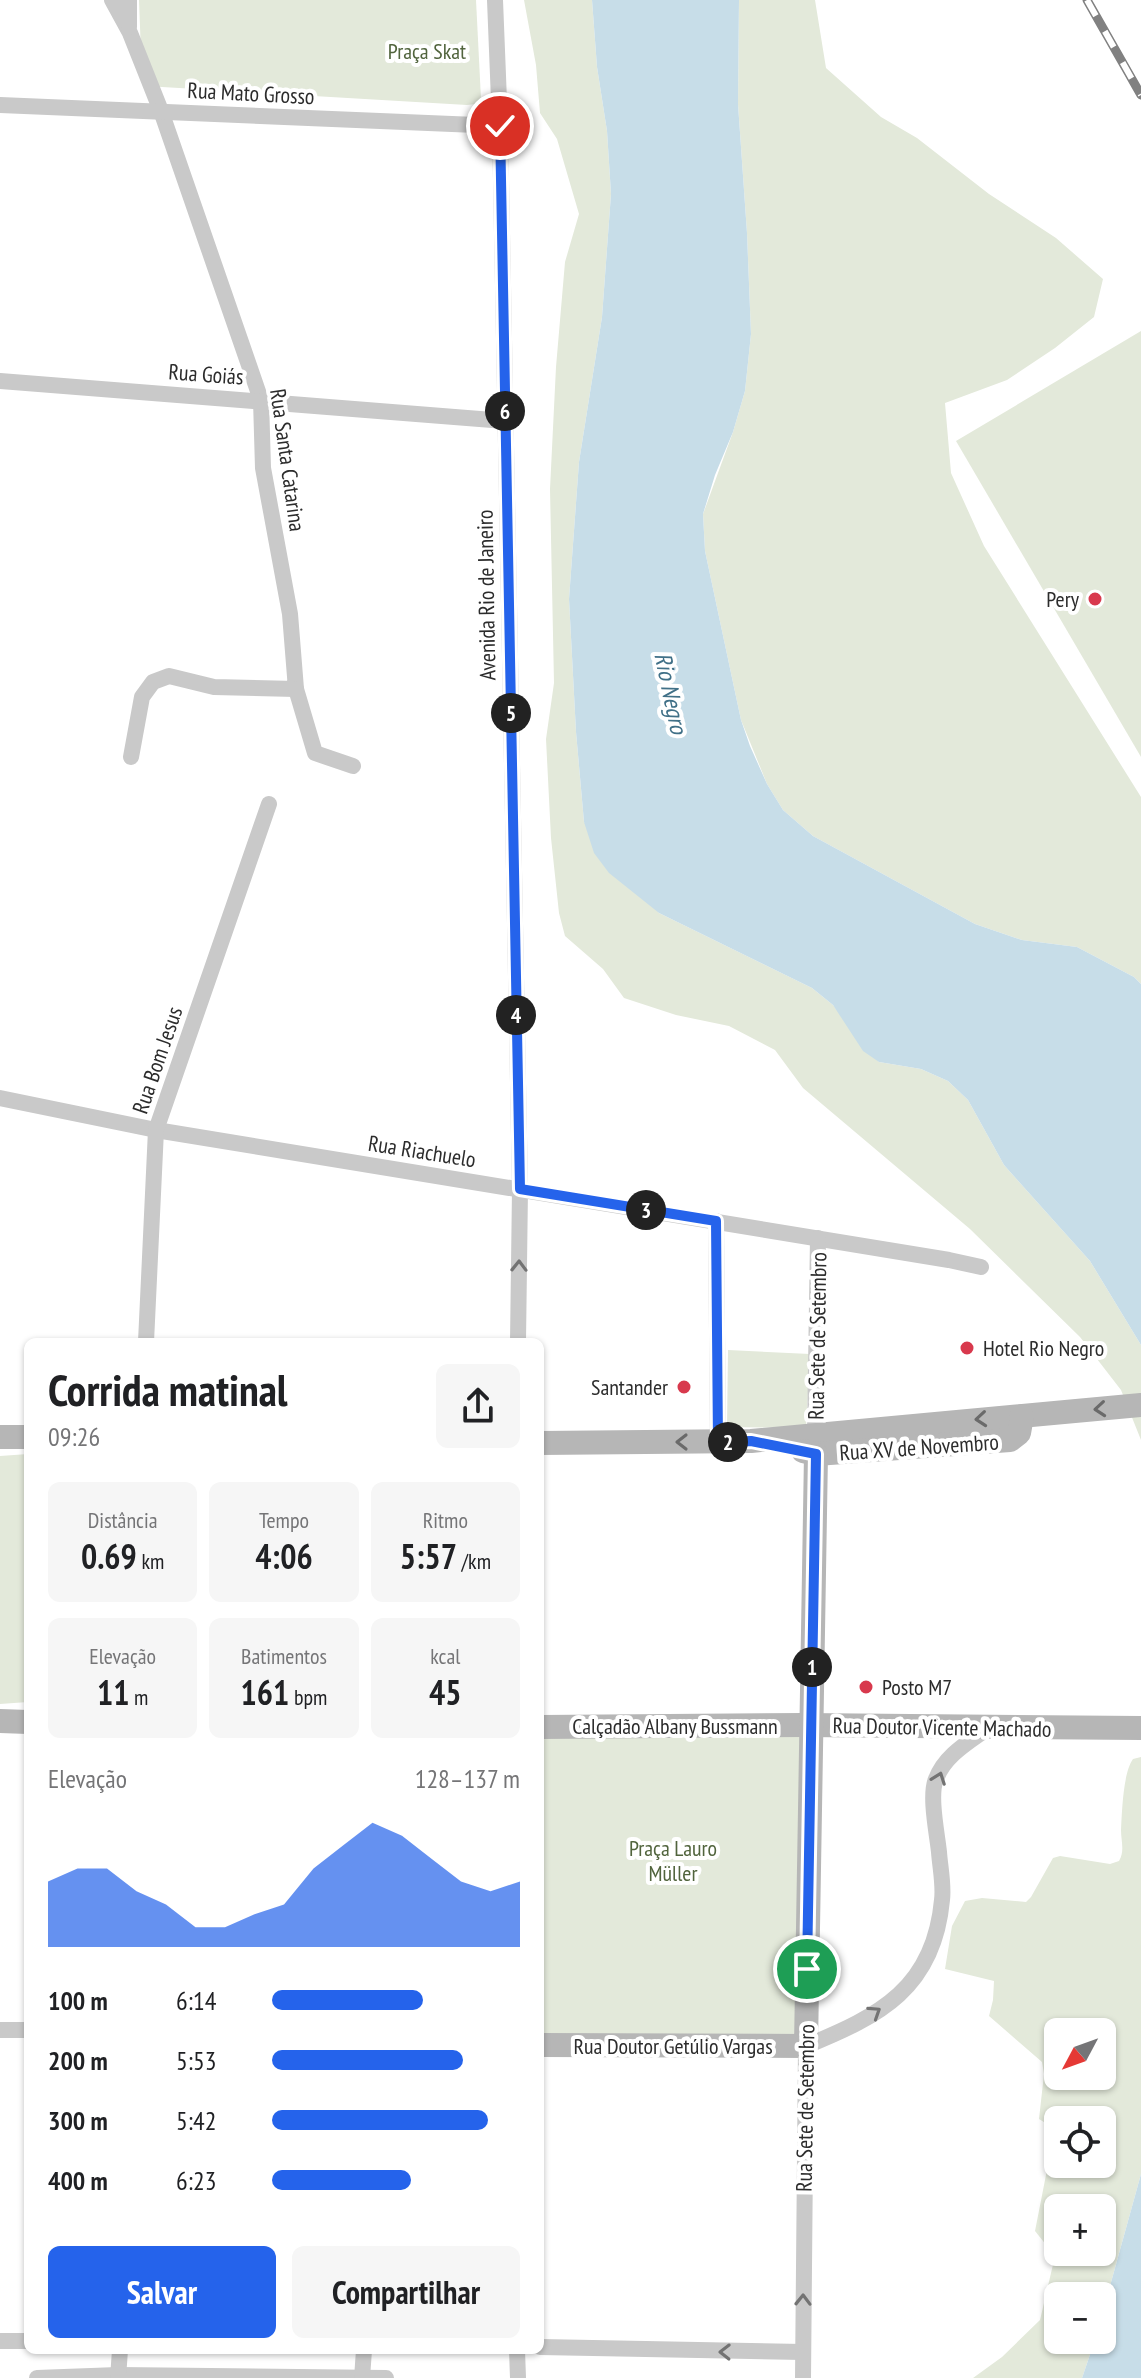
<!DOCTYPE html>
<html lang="pt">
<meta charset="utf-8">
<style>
body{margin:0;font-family:"PT Sans Narrow",sans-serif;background:#f6f6f6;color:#202124;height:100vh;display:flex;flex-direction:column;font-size:30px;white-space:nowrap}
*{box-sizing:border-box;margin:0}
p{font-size:26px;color:#757577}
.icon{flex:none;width:44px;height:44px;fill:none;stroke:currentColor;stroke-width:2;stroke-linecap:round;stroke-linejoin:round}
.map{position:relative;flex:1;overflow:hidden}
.sheet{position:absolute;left:24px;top:1338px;width:520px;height:1016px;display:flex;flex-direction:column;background:#fff;border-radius:12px;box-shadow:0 2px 6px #0004}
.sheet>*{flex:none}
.needle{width:52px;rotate:229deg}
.controls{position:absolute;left:1044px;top:2018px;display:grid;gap:16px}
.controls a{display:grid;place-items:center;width:72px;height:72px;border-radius:12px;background:#fff;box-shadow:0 2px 6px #0004;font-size:40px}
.pin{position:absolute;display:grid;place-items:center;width:68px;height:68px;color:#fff;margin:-34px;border:4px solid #fff;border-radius:50%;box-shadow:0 2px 8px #0007}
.km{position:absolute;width:40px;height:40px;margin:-20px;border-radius:50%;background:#222;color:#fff;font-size:22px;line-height:40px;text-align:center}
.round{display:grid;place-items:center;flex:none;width:84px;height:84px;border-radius:12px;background:#f6f6f6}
.head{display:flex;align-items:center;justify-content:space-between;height:136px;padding:0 24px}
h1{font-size:44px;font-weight:600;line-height:60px}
.stats{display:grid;grid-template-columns:repeat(3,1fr);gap:12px;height:136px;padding:8px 24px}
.stats div{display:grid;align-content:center;border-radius:12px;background:#f6f6f6;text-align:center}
.stats b{font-size:34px;font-weight:600}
.stats small{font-size:22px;font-weight:400}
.stats p{font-size:22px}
.chart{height:224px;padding:16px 24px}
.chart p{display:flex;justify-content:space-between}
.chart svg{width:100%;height:144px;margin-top:8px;fill:#2563eb;opacity:.7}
.button{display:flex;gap:16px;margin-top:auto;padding:16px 24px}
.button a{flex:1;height:92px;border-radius:12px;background:#2563eb;color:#fff;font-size:32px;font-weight:600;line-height:92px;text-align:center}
.button a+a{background:#f6f6f6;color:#202124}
ul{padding:0 24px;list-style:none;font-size:26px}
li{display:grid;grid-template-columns:128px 96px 1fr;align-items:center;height:60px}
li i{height:20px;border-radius:10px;background:#2563eb}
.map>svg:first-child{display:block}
.green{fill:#e3e9da;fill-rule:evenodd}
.water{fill:#c7dde8}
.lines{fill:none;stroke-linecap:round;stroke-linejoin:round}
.minor{stroke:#c9c9c9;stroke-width:16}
.secondary{stroke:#b6b6b6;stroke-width:24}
.rail-casing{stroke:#818181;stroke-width:9}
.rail{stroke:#fff;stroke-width:6;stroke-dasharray:18;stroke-linecap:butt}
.oneway{stroke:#737373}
.oneway2{stroke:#6a6a6a}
.route-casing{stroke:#fff;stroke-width:16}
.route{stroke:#2563eb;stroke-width:10}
.poi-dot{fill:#d8394d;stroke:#fff;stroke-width:3}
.labels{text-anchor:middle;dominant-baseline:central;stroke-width:8;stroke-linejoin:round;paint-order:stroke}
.park-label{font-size:22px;fill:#51643d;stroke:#fff}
.street-label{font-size:22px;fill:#2c2c2c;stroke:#fff}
.poi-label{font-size:22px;fill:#2c2c2c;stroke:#fff;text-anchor:end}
.water-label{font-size:24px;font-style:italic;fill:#407087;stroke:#fff}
</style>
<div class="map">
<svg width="1141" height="2378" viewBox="0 0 1141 2378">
<rect width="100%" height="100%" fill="#fff"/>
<!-- green -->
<g class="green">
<path d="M139,0H476L481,99L476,104L467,105L145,86L142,80Z"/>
<path d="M524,0H592L597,67L607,131L611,194L602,317L579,462L569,599L576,732L584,822L659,913L812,988L833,1005L879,1062L921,1069L948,1081L968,1100L1004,1165L1090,1261L1141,1345V1440L1121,1390L1080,1337L970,1229L803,1088L775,1050L729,1026L676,1015L624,998L603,969L565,936L559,913L551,838L546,739L554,683L550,489L556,367L565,262L579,214L557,139L540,113L536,65Z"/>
<path d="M739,0H815L826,68L881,117L917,138L989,194L1056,238L1103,279L1094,317L1055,348L1007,380L945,403L951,473L984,546L1141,797V984L1134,977L1077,947L1022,940L975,924L813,836L783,810L767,784L741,720L705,551L703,514L733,432L745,391L751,334L747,233L738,104Z"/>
<path d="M1141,331V757L956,441Z"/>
<path d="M728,1350L810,1354L806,1428L727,1427Z"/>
<path d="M28,1454V1702L0,1704V1456Z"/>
<path d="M809,1726L803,2042L540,2041V1729Z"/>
<path d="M1141,1757V2174L1102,2315V2296H1058V2340H1095L1082,2378H973L1002,2357L1040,2320L1055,2256L1035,2231L1055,2129L1039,2119L1044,2074L1042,2062L989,2016L993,2000L994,1981L945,1969L952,1926L965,1901L982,1898L1026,1902L1031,1897L1053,1858L1060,1856L1110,1864L1119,1861C1125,1851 1121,1841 1121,1830C1122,1812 1123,1773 1133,1759ZM1058,2032H1102V2076H1058ZM1058,2120H1102V2164H1058ZM1058,2208H1102V2252H1058Z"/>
</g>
<!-- water -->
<g class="water">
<path d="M592,0H739L738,104L747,233L751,334L745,391L733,432L715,475L703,514L705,551L741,720L750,746L767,784L783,810L813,836L975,924L1022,940L1077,947L1134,977L1141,984V1345L1090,1261L1004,1165L968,1100L948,1081L921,1069L879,1062L863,1051L833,1005L812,988L659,913L609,873L594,853L584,822L576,732L569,599L579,462L602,317L611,194L607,131L597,67Z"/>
<path d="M1141,2174V2378H1082L1095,2340H1102V2315Z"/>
</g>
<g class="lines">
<!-- minor -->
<g class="minor">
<path d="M112,0L130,33L161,111L261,400L263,468L290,614L296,689L214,687L169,676L153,682L142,697L131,757"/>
<path d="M129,0V27"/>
<path d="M495,0L500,126L520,1189L518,1342"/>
<path d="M0,105L500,126"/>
<path d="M0,381L505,421"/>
<path d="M296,689L315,753L353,766"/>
<path d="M0,1098L156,1130L949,1260L981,1267"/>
<path d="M716,1221L718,1442"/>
<path d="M146,1342L156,1130L269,804"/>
<path d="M815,1433L818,1238"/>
<path d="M0,2030H28"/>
<path d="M0,2341H28"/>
<path d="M540,2347L803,2352"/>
<path d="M517,2350L518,2378"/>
<path d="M37,2378L118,2375L386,2378"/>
<path d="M118,2378L120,2350"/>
<path d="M362,2378L364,2350"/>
<path d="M803,2378L806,2046C880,2016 934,1988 942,1900C944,1885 940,1867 939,1852C937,1833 929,1795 936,1779C945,1755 969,1742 988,1728"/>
</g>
<!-- secondary -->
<g class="secondary">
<path d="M0,1437H28"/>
<path d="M540,1443L751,1441L1141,1405"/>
<path d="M803,1451L816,1454L1010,1440L1019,1433L1022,1416"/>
<path d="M0,1721L28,1722"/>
<path d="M540,1727L804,1725L1141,1728"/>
<path d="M540,2045L806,2046L816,1454"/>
</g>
<!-- rail casing -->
<g class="rail-casing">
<path id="rail" d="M1087,0L1141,95"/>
</g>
<!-- rail -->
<use href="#rail" class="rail"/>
</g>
<!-- one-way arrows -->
<defs><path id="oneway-chevron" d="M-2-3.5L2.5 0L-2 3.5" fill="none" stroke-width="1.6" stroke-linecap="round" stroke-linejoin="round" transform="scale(2)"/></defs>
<g class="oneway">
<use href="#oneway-chevron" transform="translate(519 1266) rotate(-89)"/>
<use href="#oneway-chevron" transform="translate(939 1778) rotate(-70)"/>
<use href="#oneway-chevron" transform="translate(875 2012) rotate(-33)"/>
<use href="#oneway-chevron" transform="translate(803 2300) rotate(-89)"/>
<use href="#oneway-chevron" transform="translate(725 2352) rotate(-179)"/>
</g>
<g class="oneway2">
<use href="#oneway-chevron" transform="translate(1100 1409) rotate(175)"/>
<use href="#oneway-chevron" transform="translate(981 1419) rotate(175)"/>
<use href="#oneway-chevron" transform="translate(682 1442) rotate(180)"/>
</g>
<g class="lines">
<!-- route casing -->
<g class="route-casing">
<path id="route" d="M500,126L520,1189L716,1221L718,1442L751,1441L816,1454L807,1969"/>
</g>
<!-- route -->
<use href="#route" class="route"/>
</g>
<!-- markers -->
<g class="poi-dot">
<circle cx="1095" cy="599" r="8"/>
<circle cx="967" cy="1348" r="8"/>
<circle cx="684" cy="1387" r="8"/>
<circle cx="866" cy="1687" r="8"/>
</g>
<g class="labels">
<!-- park labels -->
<g class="park-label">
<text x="427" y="51">Praça Skat</text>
<text x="673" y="1848">Praça Lauro<tspan x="673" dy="25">Müller</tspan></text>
</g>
<!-- street labels -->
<g class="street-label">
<text transform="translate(251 93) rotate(3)">Rua Mato Grosso</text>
<text transform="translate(206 374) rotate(4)">Rua Goiás</text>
<text transform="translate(288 460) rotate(82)">Rua Santa Catarina</text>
<text transform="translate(486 595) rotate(-91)">Avenida Rio de Janeiro</text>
<text transform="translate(157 1060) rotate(-71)">Rua Bom Jesus</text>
<text transform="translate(422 1151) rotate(9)">Rua Riachuelo</text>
<text transform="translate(817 1336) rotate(-89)">Rua Sete de Setembro</text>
<text transform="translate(919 1447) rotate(-4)">Rua XV de Novembro</text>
<text x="675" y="1726">Calçadão Albany Bussmann</text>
<text transform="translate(942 1727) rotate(1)">Rua Doutor Vicente Machado</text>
<text x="673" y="2046">Rua Doutor Getúlio Vargas</text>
<text transform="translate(805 2108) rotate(-89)">Rua Sete de Setembro</text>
</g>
<!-- poi labels -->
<g class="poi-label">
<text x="1079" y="599">Pery</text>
<text x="983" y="1348" text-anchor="start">Hotel Rio Negro</text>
<text x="668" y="1387">Santander</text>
<text x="882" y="1687" text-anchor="start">Posto M7</text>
</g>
<!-- water labels -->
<g class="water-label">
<text transform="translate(671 693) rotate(78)">Rio Negro</text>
</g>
</g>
</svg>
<div class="controls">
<a><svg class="needle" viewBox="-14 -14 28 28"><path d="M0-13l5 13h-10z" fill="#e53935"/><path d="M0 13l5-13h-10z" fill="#757577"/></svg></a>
<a><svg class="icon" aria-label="locate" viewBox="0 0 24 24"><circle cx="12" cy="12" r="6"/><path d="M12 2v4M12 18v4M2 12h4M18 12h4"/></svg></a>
<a>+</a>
<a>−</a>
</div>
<div class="pin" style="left:807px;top:1969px;background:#1e9e55"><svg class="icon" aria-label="arrive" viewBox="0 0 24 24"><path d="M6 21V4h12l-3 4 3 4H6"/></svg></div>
<div class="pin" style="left:500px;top:126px;background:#d93025"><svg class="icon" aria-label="check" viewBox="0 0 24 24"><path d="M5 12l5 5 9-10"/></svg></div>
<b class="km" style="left:812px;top:1667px">1</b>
<b class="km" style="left:728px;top:1442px">2</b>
<b class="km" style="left:646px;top:1210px">3</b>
<b class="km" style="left:516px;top:1015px">4</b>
<b class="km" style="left:511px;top:713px">5</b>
<b class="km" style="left:505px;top:411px">6</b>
<section class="sheet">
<div class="head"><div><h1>Corrida matinal</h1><p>09:26</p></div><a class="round"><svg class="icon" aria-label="share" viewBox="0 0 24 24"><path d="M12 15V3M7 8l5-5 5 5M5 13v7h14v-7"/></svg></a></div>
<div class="stats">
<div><p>Distância</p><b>0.69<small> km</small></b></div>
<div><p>Tempo</p><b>4:06</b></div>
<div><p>Ritmo</p><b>5:57<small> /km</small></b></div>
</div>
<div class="stats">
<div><p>Elevação</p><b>11<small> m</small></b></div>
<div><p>Batimentos</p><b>161<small> bpm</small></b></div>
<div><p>kcal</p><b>45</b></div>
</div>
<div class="chart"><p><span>Elevação</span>128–137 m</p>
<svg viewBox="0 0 160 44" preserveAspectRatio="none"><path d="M0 44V24L10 20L20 20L30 27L40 31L50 38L60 38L70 34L80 31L90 20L100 13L110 6L120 10L130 17L140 24L150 27L160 24V44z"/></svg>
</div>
<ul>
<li><b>100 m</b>6:14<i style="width:61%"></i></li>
<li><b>200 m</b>5:53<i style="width:77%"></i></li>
<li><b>300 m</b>5:42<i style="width:87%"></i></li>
<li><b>400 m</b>6:23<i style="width:56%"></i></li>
</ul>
<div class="button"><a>Salvar</a><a>Compartilhar</a></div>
</section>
</div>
